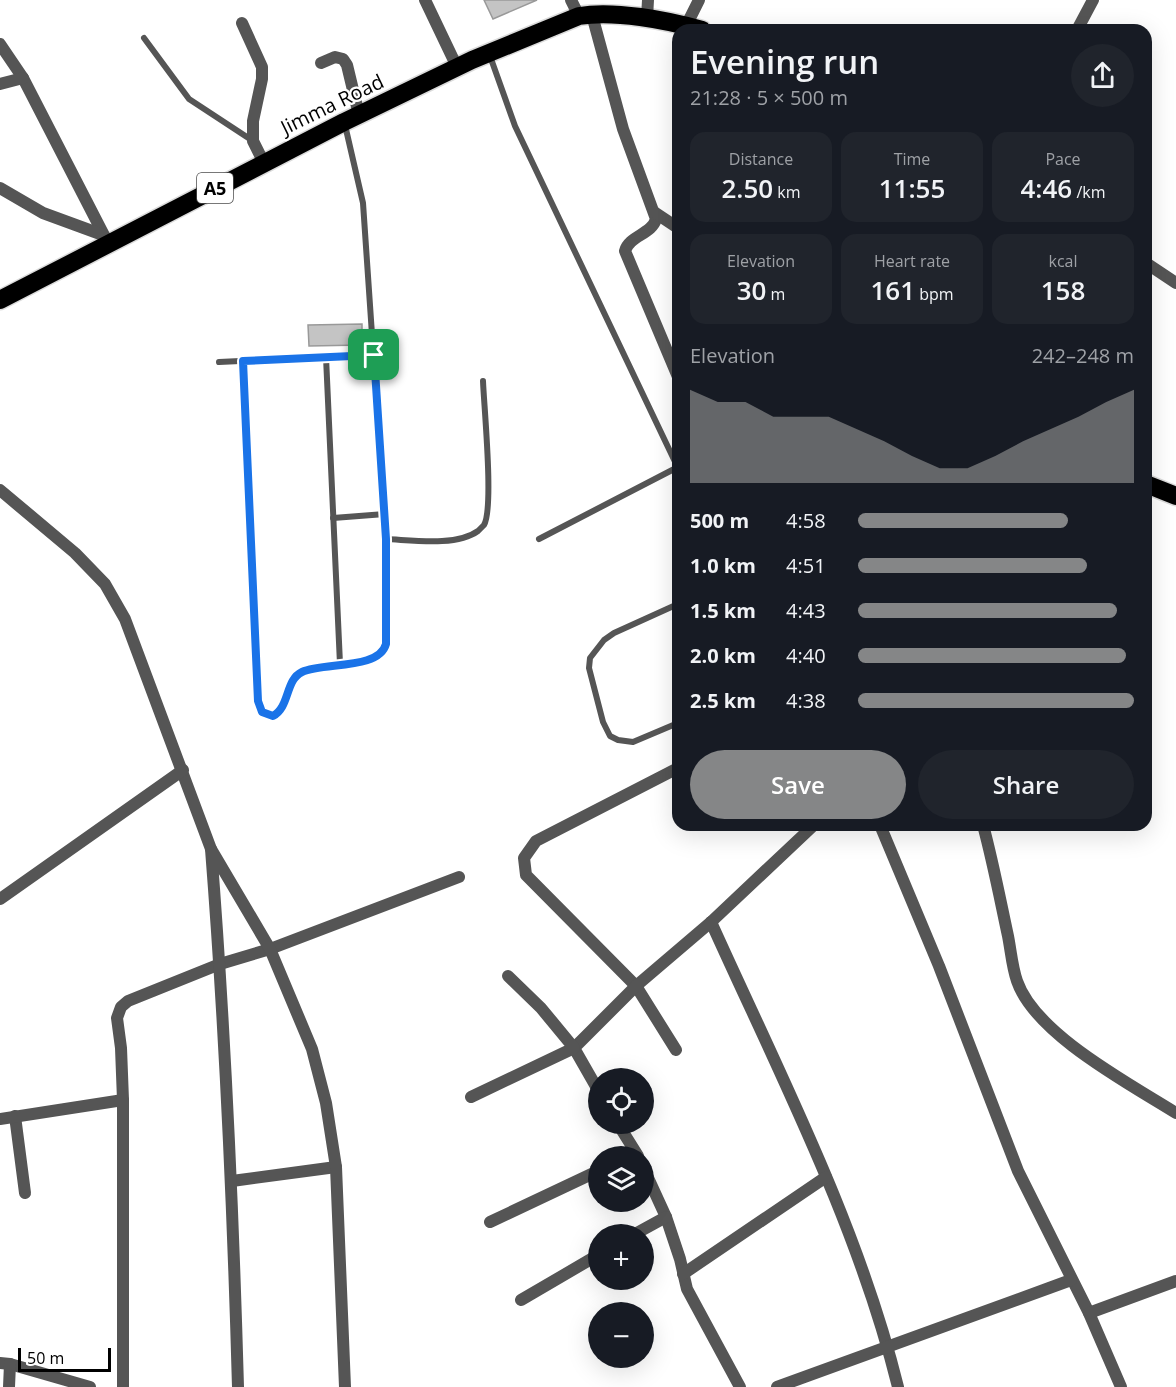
<!DOCTYPE html>
<meta charset="utf-8">
<style>
body{margin:0;font-family:"Open Sans",sans-serif;background:#20242c;color:#f1f3f6;height:100vh;display:flex;flex-direction:column;font-size:22px;white-space:nowrap}
*{box-sizing:border-box;margin:0}
p{font-size:20px;color:#9ea1a6}
.icon{flex:none;width:33px;height:33px;fill:none;stroke:currentColor;stroke-width:2;stroke-linecap:round;stroke-linejoin:round}
.map{position:relative;flex:1;overflow:hidden}
.details{position:absolute;left:672px;top:24px;width:480px;height:807px;display:flex;flex-direction:column;background:#171b24;border-radius:18px;box-shadow:0 6px 24px #0002}
.details>*{flex:none}
.buttons{position:absolute;left:588px;top:1068px;display:grid;gap:12px}
.buttons a{display:grid;place-items:center;width:66px;height:66px;border-radius:50%;background:#171b24;box-shadow:0 6px 24px #0002;font-size:30px}
.scale{position:absolute;left:18px;bottom:15px;width:93px;box-sizing:border-box;padding-left:6px;border:3px solid #000;border-top:0;font-size:16px;line-height:21px;white-space:nowrap;color:#000;-webkit-text-stroke:4px #fff;paint-order:stroke}
.pin{position:absolute;display:grid;place-items:center;width:51px;height:51px;color:#fff;margin:-26px;border-radius:12px;box-shadow:0 3px 9px #0006}
.round{display:grid;place-items:center;flex:none;width:63px;height:63px;border-radius:32px;background:#20242c}
.head{display:flex;align-items:center;justify-content:space-between;height:102px;padding:0 18px}
h1{font-size:33px;font-weight:600;line-height:45px}
.stats{display:grid;grid-template-columns:repeat(3,1fr);gap:9px;height:102px;padding:6px 18px}
.stats div{display:grid;align-content:center;border-radius:15px;background:#20242c;text-align:center}
.stats b{font-size:26px;font-weight:600}
.stats small{font-size:16px;font-weight:400}
.stats p{font-size:16px}
.chart{height:168px;padding:12px 18px}
.chart p{display:flex;justify-content:space-between}
.chart svg{width:100%;height:108px;margin-top:6px;fill:#858687;opacity:.7}
.cta{display:flex;gap:12px;margin-top:auto;padding:12px 18px}
.cta a{flex:1;height:69px;border-radius:36px;background:#858687;color:#fff;font-size:24px;font-weight:600;line-height:69px;text-align:center}
.cta a+a{background:#20242c;color:#f1f3f6}
ul{padding:0 18px;list-style:none;font-size:20px}
li{display:grid;grid-template-columns:96px 72px 1fr;align-items:center;height:45px}
li i{height:15px;border-radius:8px;background:#858687}
.map>svg:first-child{display:block}
.building{fill:#c4c4c4;stroke:#999;stroke-width:1.5}
.lines{fill:none;stroke-linecap:round;stroke-linejoin:round}
.highway-casing{stroke:#dbdbdb;stroke-width:21}
.lane{stroke:#555;stroke-width:6}
.street{stroke:#555;stroke-width:12}
.highway{stroke:#000;stroke-width:18}
.route-casing{stroke:#fff;stroke-width:12}
.route{stroke:#1a73e8;stroke-width:8}
.labels{text-anchor:middle;dominant-baseline:central;stroke-width:4.5;stroke-linejoin:round;paint-order:stroke}
.shield{fill:#fff;stroke:#4c4c4c;stroke-width:1.5}
.shield-label{font-size:18px;font-weight:bold;fill:#000}
.street-label{font-size:20px;fill:#000;stroke:#fff}
</style>
<div class="map">
<svg width="1176" height="1387" viewBox="0 0 1176 1387">
<rect width="100%" height="100%" fill="#fff"/>
<!-- building -->
<g class="building">
<path d="M484,0H537L493,19Z"/>
<path d="M362,324V345L309,346L308,325Z"/>
</g>
<g class="lines">
<!-- highway casing -->
<g class="highway-casing">
<g id="highway">
<path d="M0,300L344,122L472,60L579,16C614,10 667,20 702,30"/>
<path d="M1146,484L1176,496"/>
</g>
</g>
<!-- lane -->
<g class="lane">
<path d="M144,38L189,99L253,141"/>
<path d="M490,56L515,126L678,468"/>
<path d="M326,357L340,664"/>
<path d="M244,361L259,701L262,712L273,716C290,707 284,679 302,672C324,662 379,670 386,644V539L363,203L345,125"/>
<path d="M219,362L374,355"/>
<path d="M333,518L385,514"/>
<path d="M386,539C411,540 456,547 478,531C479,530 483,526 484,525C494,508 484,407 483,381"/>
<path d="M539,539L678,467"/>
<path d="M678,604L614,633L604,640L590,658L589,668L603,722L610,736L618,740L633,742L678,723"/>
</g>
<!-- street -->
<g class="street">
<path d="M425,0L457,67"/>
<path d="M571,0L579,16"/>
<path d="M592,15L623,129L656,219C652,234 629,236 625,251L678,377"/>
<path d="M647,18L648,0"/>
<path d="M242,23L262,67V79L253,121V141L264,163"/>
<path d="M686,26L699,0"/>
<path d="M1077,30L1093,0"/>
<path d="M0,44L23,78L109,245"/>
<path d="M321,63L335,57L343,59L347,65L359,115"/>
<path d="M0,84L23,78"/>
<path d="M0,188L43,213L103,235"/>
<path d="M654,212L678,228"/>
<path d="M1146,263L1176,283"/>
<path d="M0,490L75,553L105,584L125,619L211,849"/>
<path d="M880,825L939,966L1018,1171L1089,1313L1121,1387"/>
<path d="M983,825C993,862 1000,899 1008,936C1011,951 1012,967 1017,981C1035,1034 1130,1084 1176,1113"/>
<path d="M0,899L183,770"/>
<path d="M711,922C779,1073 858,1225 898,1387"/>
<path d="M676,1050L636,986L526,875L524,858L536,841L678,768"/>
<path d="M598,1090L574,1048L636,986L711,922L814,825"/>
<path d="M471,1097L574,1048L541,1008L508,976"/>
<path d="M15,1116L25,1193"/>
<path d="M0,1119L123,1100"/>
<path d="M618,1124L638,1156"/>
<path d="M644,1169L666,1217L680,1259L687,1289L740,1387"/>
<path d="M232,1181L336,1167"/>
<path d="M490,1222L598,1171"/>
<path d="M635,1234L666,1217"/>
<path d="M683,1274L826,1177"/>
<path d="M521,1300L598,1255"/>
<path d="M1089,1313L1176,1281"/>
<path d="M0,1363L10,1364L90,1387"/>
<path d="M9,1387L10,1364"/>
<path d="M123,1387V1100L121,1048L117,1018L121,1007L128,1001L220,964L270,949L459,877"/>
<path d="M238,1387C233,1207 225,1028 211,849L270,949L312,1049L326,1103L336,1167L345,1387"/>
<path d="M777,1387L1071,1280"/>
</g>
<!-- highway -->
<use href="#highway" class="highway"/>
</g>
<g class="lines">
<!-- route casing -->
<g class="route-casing">
<path id="route" d="M374,355L386,539V644C379,670 324,662 302,672C285,680 290,707 273,716L262,712L258,701L243,361Z"/>
</g>
<!-- route -->
<use href="#route" class="route"/>
</g>
<g class="labels">
<!-- shield labels -->
<rect class="shield" x="197" y="173" width="36" height="30" rx="4.5"/>
<g class="shield-label">
<text x="215" y="188">A5</text>
</g>
<!-- street labels -->
<g class="street-label">
<text transform="translate(332 104) rotate(-26)">Jimma Road</text>
</g>
</g>
</svg>
<div class="buttons">
<a><svg class="icon" aria-label="locate" viewBox="0 0 24 24"><circle cx="12" cy="12" r="6"/><path d="M12 2v4M12 18v4M2 12h4M18 12h4"/></svg></a>
<a><svg class="icon" aria-label="layers" viewBox="0 0 24 24"><path d="M12 4l9 5-9 5-9-5zM3 14l9 5 9-5"/></svg></a>
<a>+</a>
<a>−</a>
</div>
<div class="scale">50 m</div>
<div class="pin" style="left:374px;top:355px;background:#1e9e55"><svg class="icon" aria-label="arrive" viewBox="0 0 24 24"><path d="M6 21V4h12l-3 4 3 4H6"/></svg></div>
<section class="details">
<div class="head"><div><h1>Evening run</h1><p>21:28 · 5 × 500 m</p></div><a class="round"><svg class="icon" aria-label="share" viewBox="0 0 24 24"><path d="M12 15V3M7 8l5-5 5 5M5 13v7h14v-7"/></svg></a></div>
<div class="stats">
<div><p>Distance</p><b>2.50<small> km</small></b></div>
<div><p>Time</p><b>11:55</b></div>
<div><p>Pace</p><b>4:46<small> /km</small></b></div>
</div>
<div class="stats">
<div><p>Elevation</p><b>30<small> m</small></b></div>
<div><p>Heart rate</p><b>161<small> bpm</small></b></div>
<div><p>kcal</p><b>158</b></div>
</div>
<div class="chart"><p><span>Elevation</span>242–248 m</p>
<svg viewBox="0 0 160 44" preserveAspectRatio="none"><path d="M0 44V6L10 11L20 11L30 17L40 17L50 17L60 22L70 27L80 33L90 38L100 38L110 33L120 27L130 22L140 17L150 11L160 6V44z"/></svg>
</div>
<ul>
<li><b>500 m</b>4:58<i style="width:76%"></i></li>
<li><b>1.0 km</b>4:51<i style="width:83%"></i></li>
<li><b>1.5 km</b>4:43<i style="width:94%"></i></li>
<li><b>2.0 km</b>4:40<i style="width:97%"></i></li>
<li><b>2.5 km</b>4:38<i style="width:100%"></i></li>
</ul>
<div class="cta"><a>Save</a><a>Share</a></div>
</section>
</div>
